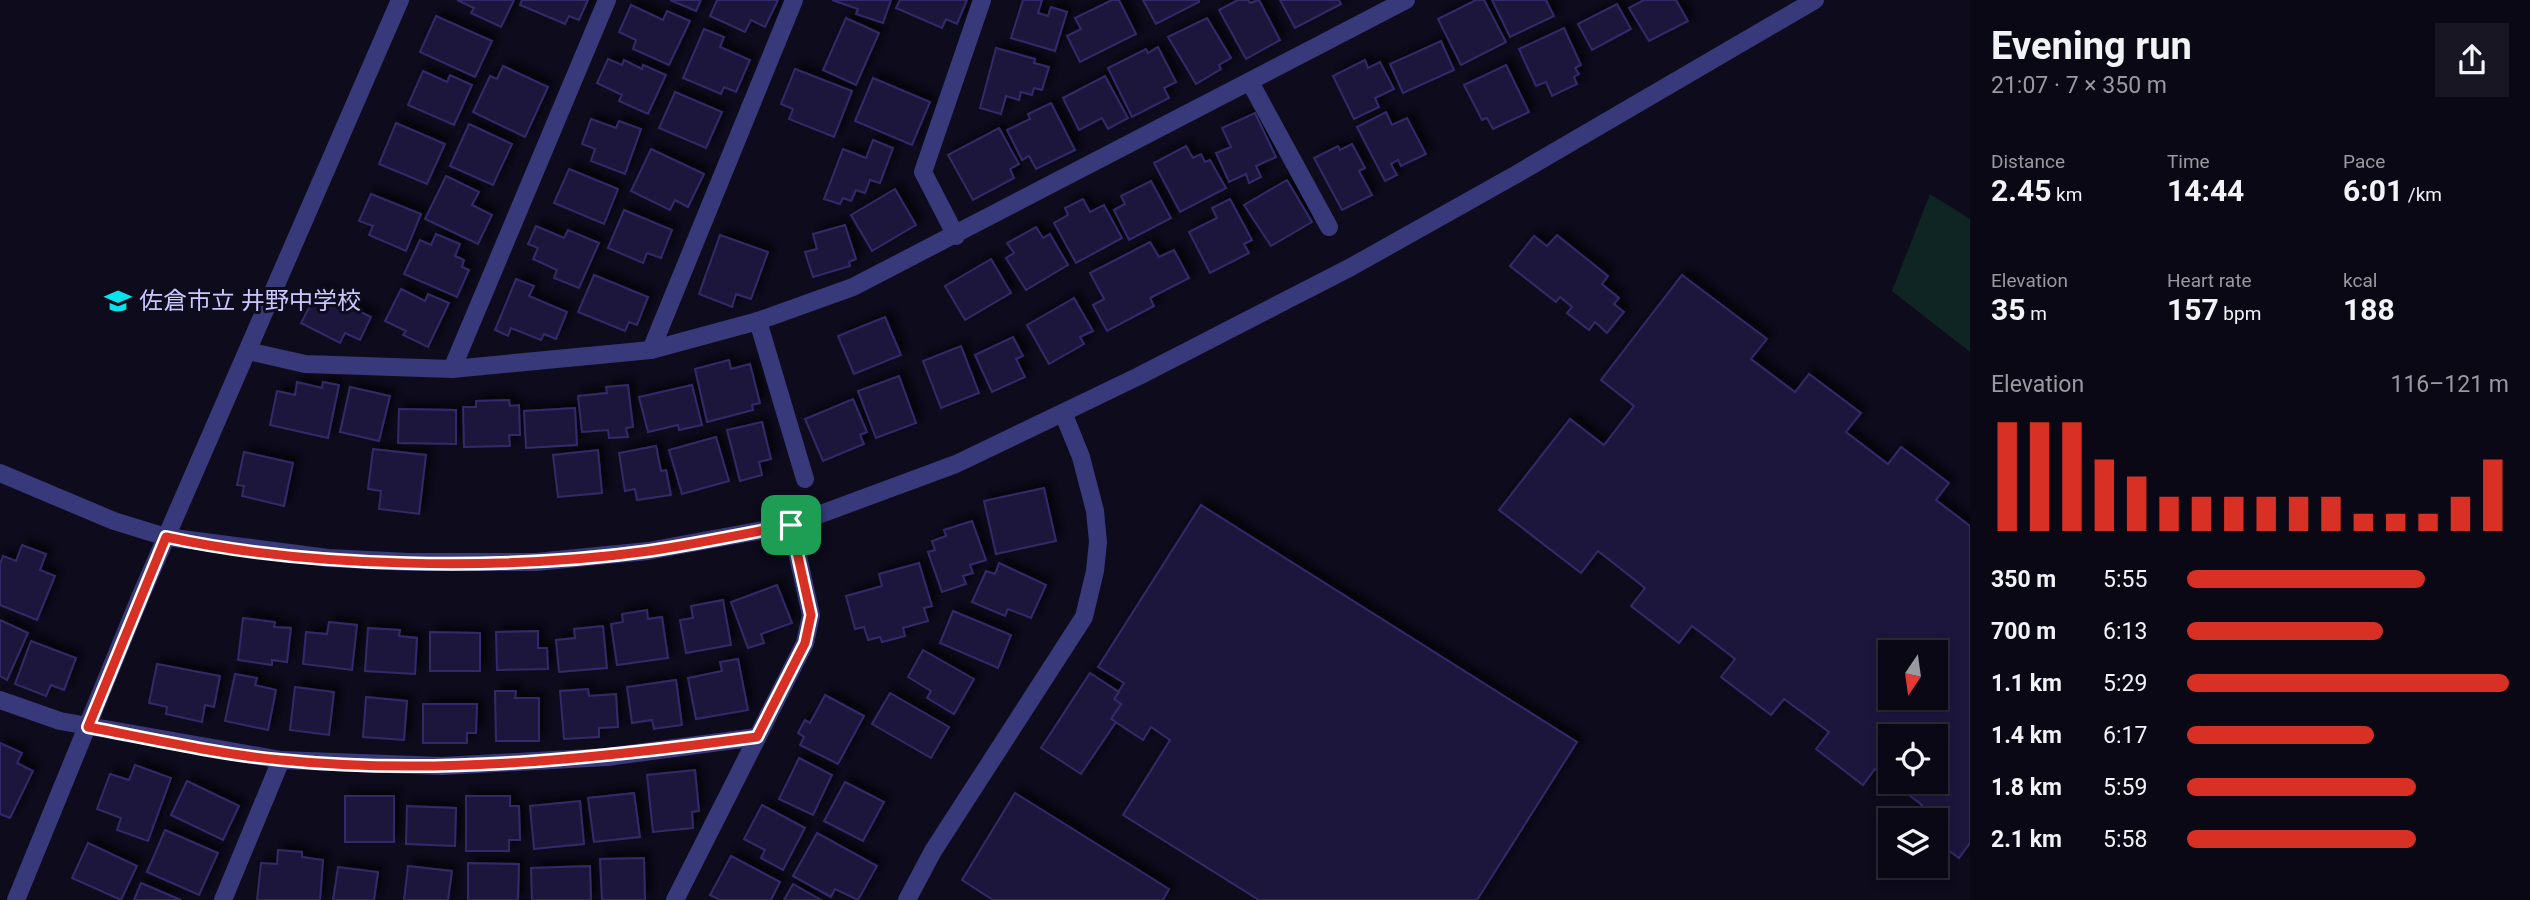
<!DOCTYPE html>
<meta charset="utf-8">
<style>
body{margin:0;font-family:Roboto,"Noto Sans JP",sans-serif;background:#181622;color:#f1f3f6;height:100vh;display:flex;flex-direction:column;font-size:26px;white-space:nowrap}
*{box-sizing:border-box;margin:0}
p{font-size:23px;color:#999aa0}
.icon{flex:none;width:38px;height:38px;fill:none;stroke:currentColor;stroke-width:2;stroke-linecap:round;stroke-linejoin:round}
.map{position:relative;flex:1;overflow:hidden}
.details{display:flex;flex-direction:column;background:#0a0815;width:560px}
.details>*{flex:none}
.needle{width:46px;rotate:193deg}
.tools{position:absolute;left:1878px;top:640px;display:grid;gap:14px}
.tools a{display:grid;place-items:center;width:70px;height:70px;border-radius:0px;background:#0a0815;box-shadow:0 4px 10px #0003,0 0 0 2px #2a2934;font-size:35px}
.pin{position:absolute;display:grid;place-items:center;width:60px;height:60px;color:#fff;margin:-30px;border-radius:14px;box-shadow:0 4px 10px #0006}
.round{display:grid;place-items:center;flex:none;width:74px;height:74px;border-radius:0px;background:#181622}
.summary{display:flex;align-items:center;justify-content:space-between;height:119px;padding:0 21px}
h1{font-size:38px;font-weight:700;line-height:52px}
.figures{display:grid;grid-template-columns:repeat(3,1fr);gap:10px;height:119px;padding:7px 21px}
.figures div{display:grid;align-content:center}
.figures b{font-size:30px;font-weight:700}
.figures small{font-size:19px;font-weight:400}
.figures p{font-size:19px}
.chart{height:196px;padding:14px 21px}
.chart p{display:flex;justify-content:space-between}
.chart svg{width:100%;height:126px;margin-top:7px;stroke:#d93025;stroke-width:6}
ul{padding:0 21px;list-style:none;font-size:23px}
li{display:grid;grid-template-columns:112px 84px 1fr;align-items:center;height:52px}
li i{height:18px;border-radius:9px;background:#d93025}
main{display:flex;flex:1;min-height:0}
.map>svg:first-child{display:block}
.green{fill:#0f2523}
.building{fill:#1d183c;stroke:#332b68;stroke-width:2;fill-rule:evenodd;filter:url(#shadow)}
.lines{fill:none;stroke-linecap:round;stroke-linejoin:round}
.minor{stroke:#37397a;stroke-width:18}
.route-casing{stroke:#fff;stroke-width:14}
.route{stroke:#d93025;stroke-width:9}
.labels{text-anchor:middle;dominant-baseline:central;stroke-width:6;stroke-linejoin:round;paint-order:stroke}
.poi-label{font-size:24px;fill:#cac7fe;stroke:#0d0b1c;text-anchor:start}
</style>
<main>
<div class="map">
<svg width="1970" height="900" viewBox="0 0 1970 900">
<defs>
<filter id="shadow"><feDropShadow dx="6" dy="-6" stdDeviation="3.5" flood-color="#0009"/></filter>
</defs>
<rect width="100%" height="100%" fill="#0d0b1c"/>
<!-- green -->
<path class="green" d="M1930,194L1970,219V352L1892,291Z"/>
<!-- building -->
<g class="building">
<path d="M457,0H514L501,27L471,13L474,8Z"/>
<path d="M522,0H588L579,20L569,16L565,24L520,5Z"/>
<path d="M670,0H701L696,11Z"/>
<path d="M717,0H778L765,27L751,20L745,32L710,16Z"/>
<path d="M832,0H891L883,23L856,14L858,9Z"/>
<path d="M900,0H967L957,24L946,19L942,28L896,8Z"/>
<path d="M1023,0H1042L1038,13L1048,16L1051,7L1067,12L1055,51L1011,38Z"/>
<path d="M1112,0H1119L1136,34L1080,62L1067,36L1081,29L1075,18Z"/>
<path d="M1143,0H1199V2L1156,24Z"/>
<path d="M1238,0H1248L1250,3L1259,0L1280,40L1246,59L1219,10Z"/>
<path d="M1280,0H1339L1341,4L1295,28Z"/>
<path d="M1476,0H1484L1506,42L1461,65L1438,19Z"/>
<path d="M1492,0H1546L1554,16L1510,37Z"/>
<path d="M1644,0H1676L1688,21L1649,41L1629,8Z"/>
<path d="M1617,4L1631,29L1592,50L1578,24Z"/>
<path d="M631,5L663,20L667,11L690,21L669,65L633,49L636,40L619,32Z"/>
<path d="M436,16L492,41L475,77L420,52Z"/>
<path d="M846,18L879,33L856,85L823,70Z"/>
<path d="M1207,18L1231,58L1219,65L1221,69L1196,84L1168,37Z"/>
<path d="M1564,28L1581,65L1575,68L1579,74L1574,77L1577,84L1552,96L1546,82L1536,86L1519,49Z"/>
<path d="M704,29L724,37L720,47L750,60L736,92L724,87L721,94L683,78Z"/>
<path d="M1441,41L1454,70L1403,93L1390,64Z"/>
<path d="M1158,47L1176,82L1164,88L1169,98L1132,117L1108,68L1146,49L1148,53Z"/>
<path d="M996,48L1035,59L1034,63L1049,67L1042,90L1034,88L1032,95L1021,92L1019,100L1006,96L1001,114L980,108Z"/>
<path d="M608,59L622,65L624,60L642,69L643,65L666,75L648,114L619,101L622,95L597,83Z"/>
<path d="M1365,60L1368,68L1380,62L1394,89L1375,98L1379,107L1354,119L1333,76Z"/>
<path d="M1506,65L1529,112L1493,129L1487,118L1482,120L1464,85Z"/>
<path d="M503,66L548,87L525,137L473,112L490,76L497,79Z"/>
<path d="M795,69L852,91L834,137L789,119L793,109L781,104Z"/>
<path d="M423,71L447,82L450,75L472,85L454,125L408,105Z"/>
<path d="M1105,76L1128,118L1108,129L1102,118L1079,130L1063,98Z"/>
<path d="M873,78L930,102L912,145L855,121Z"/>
<path d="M675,92L722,112L706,148L659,128Z"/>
<path d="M1051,103L1075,150L1036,169L1029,156L1022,160L1007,130L1030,119L1028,114Z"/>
<path d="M1386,112L1392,125L1407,118L1426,154L1401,166L1398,160L1391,164L1397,175L1385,181L1357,127Z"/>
<path d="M1255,113L1276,157L1256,166L1261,177L1249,183L1246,174L1229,182L1216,153L1231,147L1222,128Z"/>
<path d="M591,119L616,128L619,121L641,129L625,174L591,161L595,149L582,144Z"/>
<path d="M396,123L445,144L427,184L379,164Z"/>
<path d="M469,124L512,144L493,185L450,166Z"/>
<path d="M999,128L1019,164L1010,169L1014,178L973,200L948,155Z"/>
<path d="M873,140L893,148L880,183L870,180L865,193L856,190L851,201L843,198L840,204L824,199L843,149L866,158Z"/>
<path d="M1352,144L1365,168L1359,171L1372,195L1342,210L1314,158L1338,146L1340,150Z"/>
<path d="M1186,146L1193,158L1201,154L1205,162L1210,160L1226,188L1180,212L1154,163Z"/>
<path d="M651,149L704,174L688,207L675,200L670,210L631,191Z"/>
<path d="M569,169L618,189L604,224L554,203Z"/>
<path d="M446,176L479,192L472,205L492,215L478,244L425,219Z"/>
<path d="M1287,180L1312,222L1271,246L1244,205Z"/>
<path d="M1151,181L1171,218L1129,240L1114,210L1125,204L1121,196Z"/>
<path d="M895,189L916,225L872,251L851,215Z"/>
<path d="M371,194L421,214L406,251L369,235L373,226L359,221Z"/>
<path d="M1083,199L1090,212L1104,205L1122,238L1076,263L1054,223L1068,215L1065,208Z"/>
<path d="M1230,199L1252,240L1244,244L1249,253L1210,273L1189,232L1217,218L1212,208Z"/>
<path d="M624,210L672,230L661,258L647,253L643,263L608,248Z"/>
<path d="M845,225L856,259L849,262L850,266L813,277L805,252L817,249L813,234Z"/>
<path d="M536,226L564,238L568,230L599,243L579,288L554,278L557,270L533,259L538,248L528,244Z"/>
<path d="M1036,227L1043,238L1050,234L1068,265L1026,290L1006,258L1014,253L1007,243Z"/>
<path d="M436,234L460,244L455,256L464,260L462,267L469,270L457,297L404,274L420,240L431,245Z"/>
<path d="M720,235L768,252L751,299L736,294L732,307L699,294Z"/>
<path d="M1557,235L1608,276L1602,284L1619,298L1614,304L1624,312L1607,333L1595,322L1589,330L1567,313L1572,307L1560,297L1556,302L1510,266L1534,236L1547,246Z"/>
<path d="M1150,242L1159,257L1174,250L1189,278L1150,298L1154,306L1107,331L1093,305L1104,299L1090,273Z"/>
<path d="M991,259L1011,293L965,320L945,286Z"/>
<path d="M594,275L648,297L637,325L629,322L625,331L578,312Z"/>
<path d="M1682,275L1767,339L1751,359L1795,392L1809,374L1861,413L1846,432L1888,464L1901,447L1949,483L1936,500L1970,526V843L1959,858L1936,841V821H1910L1922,805L1892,782H1936V737H1890V781L1875,769L1863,785L1816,749L1829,732L1784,699L1771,715L1721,677L1735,659L1692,626L1679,643L1631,606L1645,588L1598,551L1581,573L1499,510L1570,419L1604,445L1634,406L1601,380ZM1890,653H1936V698H1890Z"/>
<path d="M516,279L534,286L529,296L567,312L556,339L544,334L541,340L511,328L508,336L495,330Z"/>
<path d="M401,289L425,301L428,294L449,303L428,347L403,335L406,331L385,321Z"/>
<path d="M318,291L371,317L360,340L345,333L340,343L301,323Z"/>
<path d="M1074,298L1093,331L1080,337L1084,344L1049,364L1027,325Z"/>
<path d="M885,317L901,355L854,374L838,336Z"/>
<path d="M1013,337L1023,356L1016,359L1025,377L992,392L975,355Z"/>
<path d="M961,346L979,393L941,408L923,361Z"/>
<path d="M729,360L731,369L750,364L760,403L752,405L753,410L707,422L695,369Z"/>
<path d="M899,376L916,423L876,438L858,391Z"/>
<path d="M297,382L322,388L323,382L339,385L328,438L270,425L277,391L295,395Z"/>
<path d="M628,385L633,427L626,428L628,437L609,438L608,430L582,432L578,396L607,393L606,387Z"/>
<path d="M692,385L702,425L679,430L678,425L648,432L639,397Z"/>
<path d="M350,387L390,396L379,441L340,432Z"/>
<path d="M853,399L867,432L860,435L864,444L823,461L805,419Z"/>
<path d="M509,400L510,406L519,405L520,435H509L510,446L464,447L463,407H476V401Z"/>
<path d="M575,408L577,445L526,448L524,411Z"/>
<path d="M399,409L456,410V444L398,443Z"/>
<path d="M762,422L771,459L759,462L762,475L740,481L727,430Z"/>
<path d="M716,437L729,481L682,494L669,450Z"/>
<path d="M656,446L661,471L666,470L671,495L637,500L635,489L625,491L619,453Z"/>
<path d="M373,449L426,455L419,514L379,509L381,491L368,489Z"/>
<path d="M598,450L602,493L558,497L553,455Z"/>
<path d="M244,452L293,463L284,506L242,496L244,486L237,485Z"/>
<path d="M1044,488L1056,541L996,554L984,501Z"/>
<path d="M1201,505L1577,742L1477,900H1259L1123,815L1170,740L1151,727L1143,740L1111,719L1121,704L1114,699L1124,683L1098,667Z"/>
<path d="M972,521L986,560L970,565L973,573L963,576L966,584L942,592L928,552L935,550L932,541L946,536L944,530Z"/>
<path d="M22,545L46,554L40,570L55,576L37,620L0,605V564L3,556L16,561Z"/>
<path d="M919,563L932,606L924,608L928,621L903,628L905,636L882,642L880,637L868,640L864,627L855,629L846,596L882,586L879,574Z"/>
<path d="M999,563L1046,585L1031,618L1008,609L1005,616L972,602L986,571L995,574Z"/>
<path d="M777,585L792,623L761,634L764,643L748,648L731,602Z"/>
<path d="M723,600L731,645L686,653L680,620L693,618L691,606Z"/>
<path d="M647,610L648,619L662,617L668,658L617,665L611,624L623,622L622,614Z"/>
<path d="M953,611L1011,635L998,668L940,643Z"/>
<path d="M243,618L275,622L274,627L291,628L287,662L272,660V665L238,660Z"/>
<path d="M0,620L28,633L7,680L0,676Z"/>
<path d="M329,622L357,625L352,670L303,664L306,632L327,634Z"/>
<path d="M603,626L607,668L559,672L556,640L575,638L574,629Z"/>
<path d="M368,628L400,630L399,636L417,638L415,674L365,671Z"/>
<path d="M538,631V648H547L548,669L497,670L496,632Z"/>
<path d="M430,632L480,633V671H430Z"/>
<path d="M31,641L76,658L64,690L51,685L46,696L15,684Z"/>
<path d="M923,650L974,679L954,714L927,698L931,691L908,677Z"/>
<path d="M738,659L748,710L696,719L688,678L722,671L720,662Z"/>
<path d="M157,664L220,676L214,707L205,705L202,722L166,714L167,707L149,703Z"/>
<path d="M1090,673L1119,692L1114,699L1121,704L1111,719L1116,722L1081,774L1041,748Z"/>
<path d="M235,674L257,678L255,685L276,690L268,730L225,721Z"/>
<path d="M676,680L682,725L654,729L652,720L632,723L627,687Z"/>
<path d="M295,687L334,692L329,735L290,730Z"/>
<path d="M588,689L589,696L616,694L618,727L599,728V737L564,739L560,691Z"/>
<path d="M495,691H516L515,698H539V741H496Z"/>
<path d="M890,693L949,727L931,758L872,724Z"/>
<path d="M825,695L864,716L838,764L800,745L804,737L798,733L805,720L810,723Z"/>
<path d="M366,697L407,701L404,740L363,737Z"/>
<path d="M423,704H477L476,733H467V743H423Z"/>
<path d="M0,743L22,753L17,763L33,771L10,818L0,814Z"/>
<path d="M799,758L832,775L813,815L779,799Z"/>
<path d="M135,765L171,778L148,841L117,830L121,818L97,809L110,774L129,780Z"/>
<path d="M695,770L699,811L692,812L693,828L653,832L647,775Z"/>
<path d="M187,781L239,806L223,840L171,815Z"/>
<path d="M845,782L884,802L863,841L824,821Z"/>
<path d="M634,793L640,837L594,842L588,798Z"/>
<path d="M1015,793L1169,889L1163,900H993L962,880Z"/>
<rect x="345" y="796" width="49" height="46"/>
<path d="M466,796H510V806H519L520,840H509V851H466Z"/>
<path d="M580,801L584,844L534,849L530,806Z"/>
<path d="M762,805L805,828L783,870L761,858L765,850L744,839Z"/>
<path d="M407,806L456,808L455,846L406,844Z"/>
<path d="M165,830L218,853L199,895L147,872Z"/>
<path d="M817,833L877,866L858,900L835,889L831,897L793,876Z"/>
<path d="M88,843L137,866L121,900L72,878Z"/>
<path d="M278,850L302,852V857L323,860L320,900H257L261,863L277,864Z"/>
<path d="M731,856L780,882L771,900H720L710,895Z"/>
<path d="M644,858L645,900H602L600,859Z"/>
<path d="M468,863L519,864L518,900H468Z"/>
<path d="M408,866L452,871L448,900H404Z"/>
<path d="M590,866L591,900H532L531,868Z"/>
<path d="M338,867L378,872L374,900H333Z"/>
<path d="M141,883L181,900H134Z"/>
<path d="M793,884L821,900H784Z"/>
</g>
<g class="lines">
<!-- minor -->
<g class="minor">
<path d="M1250,82L1329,227"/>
<path d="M956,236L923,172L982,0"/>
<path d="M758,321L805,479"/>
<path d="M651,350L794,0"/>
<path d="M248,351L305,364L452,369L651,350L758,321L853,287L1406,0"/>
<path d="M452,369L607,0"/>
<path d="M0,473L114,521L166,537L328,558L409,562H536L648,551L791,525L956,464L1139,376L1351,267L1515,175L1815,0"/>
<path d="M0,700L60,721L281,760L442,766L607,757L757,737"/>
<path d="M16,900L141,595L400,0"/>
<path d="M223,900L281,760"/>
<path d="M675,900L805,643L811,615L791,525"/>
<path d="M907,900L933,851L1084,617L1095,571L1098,542L1095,511L1081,457L1064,415"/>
</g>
</g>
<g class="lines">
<!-- route casing -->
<g class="route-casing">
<path id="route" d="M791,525L811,615L805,643L757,737C600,758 440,776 281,760C217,754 151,739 88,727L166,537C310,568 503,571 649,551C696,544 744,534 791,525Z"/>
</g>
<!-- route -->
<use href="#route" class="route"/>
</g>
<!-- icons -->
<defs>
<g id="school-bare" transform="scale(2.1)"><path d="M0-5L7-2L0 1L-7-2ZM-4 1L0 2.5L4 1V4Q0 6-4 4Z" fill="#05e4ec" stroke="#0d0b1c" stroke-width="2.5" paint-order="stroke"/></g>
</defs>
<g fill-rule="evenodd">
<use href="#school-bare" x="118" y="301"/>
</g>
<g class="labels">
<!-- poi labels -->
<g class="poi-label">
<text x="139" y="301">佐倉市立 井野中学校</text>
</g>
</g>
</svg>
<div class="tools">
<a><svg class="needle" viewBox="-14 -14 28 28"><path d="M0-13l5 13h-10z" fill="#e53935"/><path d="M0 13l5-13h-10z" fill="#999aa0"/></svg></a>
<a><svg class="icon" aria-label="locate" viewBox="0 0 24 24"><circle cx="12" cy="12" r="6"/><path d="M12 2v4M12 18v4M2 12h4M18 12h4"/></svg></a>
<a><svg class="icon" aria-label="layers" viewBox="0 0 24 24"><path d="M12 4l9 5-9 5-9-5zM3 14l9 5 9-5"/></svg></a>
</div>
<div class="pin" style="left:791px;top:525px;background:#1e9e55"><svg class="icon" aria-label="arrive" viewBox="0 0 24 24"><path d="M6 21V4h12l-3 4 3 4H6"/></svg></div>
</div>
<section class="details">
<div class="summary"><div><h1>Evening run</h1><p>21:07 · 7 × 350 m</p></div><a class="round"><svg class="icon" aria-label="share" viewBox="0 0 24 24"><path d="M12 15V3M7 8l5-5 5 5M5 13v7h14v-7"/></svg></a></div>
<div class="figures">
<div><p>Distance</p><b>2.45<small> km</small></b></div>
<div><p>Time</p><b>14:44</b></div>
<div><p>Pace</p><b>6:01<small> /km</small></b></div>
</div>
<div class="figures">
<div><p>Elevation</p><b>35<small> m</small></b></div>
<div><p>Heart rate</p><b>157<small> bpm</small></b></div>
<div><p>kcal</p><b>188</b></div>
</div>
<div class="chart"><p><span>Elevation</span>116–121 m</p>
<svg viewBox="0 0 160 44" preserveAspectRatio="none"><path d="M5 44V6M15 44V6M25 44V6M35 44V19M45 44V25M55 44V32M65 44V32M75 44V32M85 44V32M95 44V32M105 44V32M115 44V38M125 44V38M135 44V38M145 44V32M155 44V19"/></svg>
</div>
<ul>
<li><b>350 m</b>5:55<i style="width:74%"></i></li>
<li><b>700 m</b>6:13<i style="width:61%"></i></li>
<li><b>1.1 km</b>5:29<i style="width:100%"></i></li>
<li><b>1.4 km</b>6:17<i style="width:58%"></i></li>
<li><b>1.8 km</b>5:59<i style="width:71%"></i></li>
<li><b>2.1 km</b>5:58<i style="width:71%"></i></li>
</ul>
</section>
</main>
